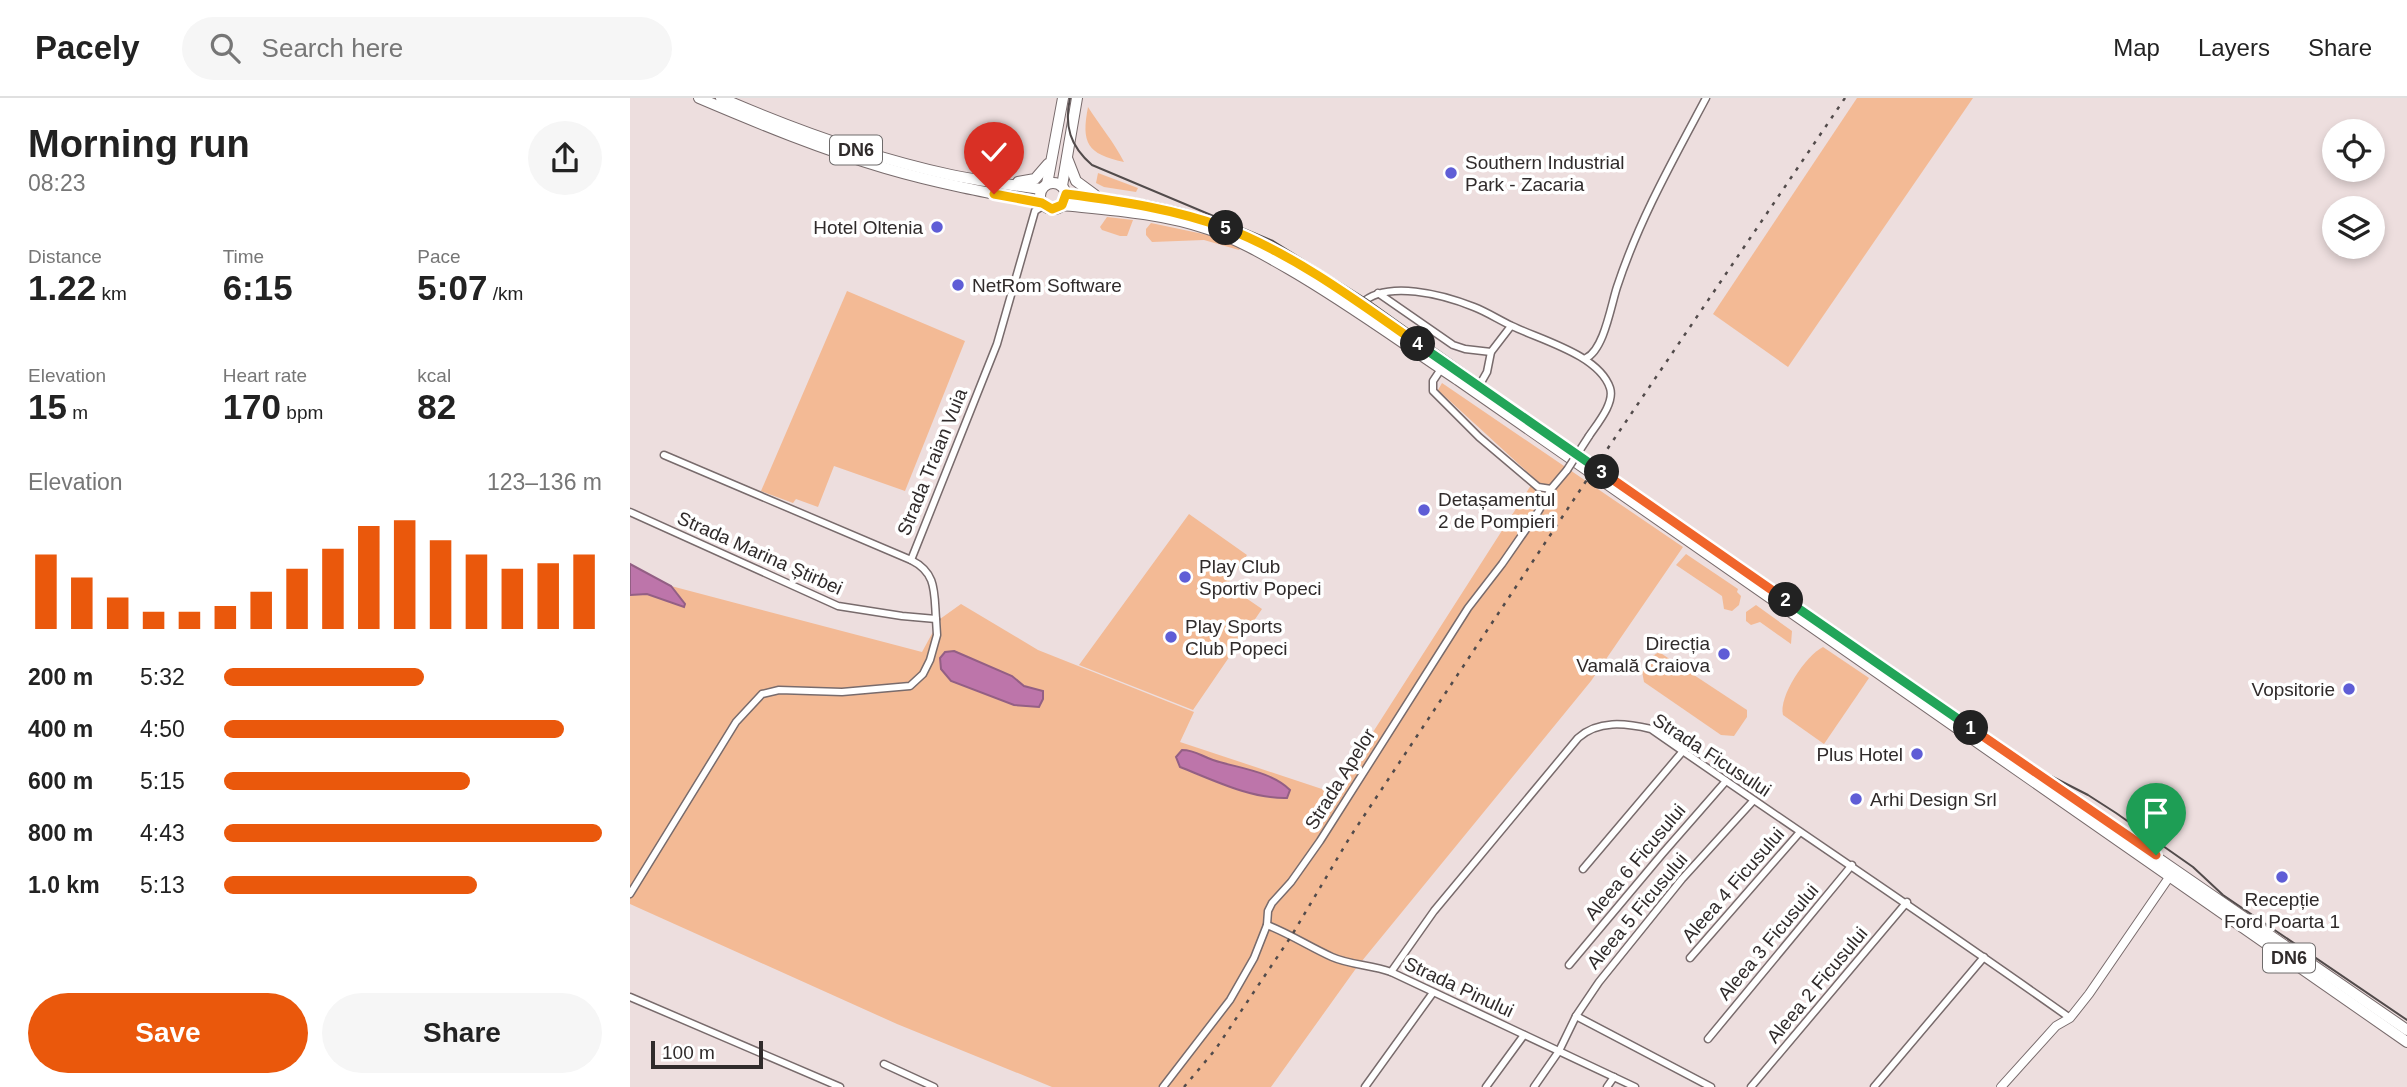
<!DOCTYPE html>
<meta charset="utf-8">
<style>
body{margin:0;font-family:Helvetica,sans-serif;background:#f6f6f6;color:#222;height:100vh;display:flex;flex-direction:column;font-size:26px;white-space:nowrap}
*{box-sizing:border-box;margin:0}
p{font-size:23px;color:#767676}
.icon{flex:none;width:38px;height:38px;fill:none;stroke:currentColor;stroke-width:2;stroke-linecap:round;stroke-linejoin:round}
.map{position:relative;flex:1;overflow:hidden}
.sheet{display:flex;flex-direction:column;background:#fff;width:630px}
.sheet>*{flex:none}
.buttons{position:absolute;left:1692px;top:21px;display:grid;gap:14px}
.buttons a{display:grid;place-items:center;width:63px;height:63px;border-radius:50%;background:#fff;box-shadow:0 4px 10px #0003;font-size:35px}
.scale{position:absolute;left:21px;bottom:18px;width:112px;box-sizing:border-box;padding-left:7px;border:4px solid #302b2b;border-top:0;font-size:19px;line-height:24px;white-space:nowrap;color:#302b2b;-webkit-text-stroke:5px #fff;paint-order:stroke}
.pin{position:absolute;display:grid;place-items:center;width:60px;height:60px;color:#fff;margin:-72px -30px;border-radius:50% 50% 50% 0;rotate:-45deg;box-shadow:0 0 7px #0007}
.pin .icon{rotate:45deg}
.km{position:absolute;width:35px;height:35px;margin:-18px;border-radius:50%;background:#222;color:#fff;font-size:19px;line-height:35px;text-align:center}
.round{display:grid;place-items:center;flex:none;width:74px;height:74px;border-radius:37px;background:#f6f6f6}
.summary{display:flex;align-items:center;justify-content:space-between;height:119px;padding:0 28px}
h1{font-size:38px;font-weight:700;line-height:52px}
.figures{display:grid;grid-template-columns:repeat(3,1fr);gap:10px;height:119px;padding:7px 28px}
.figures div{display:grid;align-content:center}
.figures b{font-size:35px;font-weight:700}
.figures small{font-size:19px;font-weight:400}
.figures p{font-size:19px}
.chart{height:196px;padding:14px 28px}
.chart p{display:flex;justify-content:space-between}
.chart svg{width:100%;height:126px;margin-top:7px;stroke:#ea580c;stroke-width:6}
.primary-button{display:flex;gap:14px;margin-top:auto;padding:14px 28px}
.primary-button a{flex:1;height:80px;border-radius:42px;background:#ea580c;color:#fff;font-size:28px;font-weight:700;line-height:80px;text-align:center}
.primary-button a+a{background:#f6f6f6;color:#222}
ul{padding:0 28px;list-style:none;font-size:23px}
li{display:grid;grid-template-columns:112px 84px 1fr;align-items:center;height:52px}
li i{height:18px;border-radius:9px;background:#ea580c}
header{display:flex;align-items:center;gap:42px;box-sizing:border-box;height:98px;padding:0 35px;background:#fff;border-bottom:2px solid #e0e0e0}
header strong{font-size:33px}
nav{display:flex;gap:38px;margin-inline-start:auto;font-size:24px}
.search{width:490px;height:63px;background:#f6f6f6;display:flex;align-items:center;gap:18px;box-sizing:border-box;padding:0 24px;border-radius:38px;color:#767676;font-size:26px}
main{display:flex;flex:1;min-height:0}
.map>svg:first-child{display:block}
.green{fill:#f3ba95}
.water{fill:#bd75aa;stroke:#935f84;stroke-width:2}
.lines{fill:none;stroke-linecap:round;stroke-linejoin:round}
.minor-casing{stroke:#786b6c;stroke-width:9}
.tertiary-casing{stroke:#786b6c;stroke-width:10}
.primary-casing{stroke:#786b6c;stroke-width:12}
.minor{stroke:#fff;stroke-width:6}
.tertiary{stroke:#fff;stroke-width:8}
.primary{stroke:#fff;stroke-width:10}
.tram{stroke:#524b4b;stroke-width:2}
.rail{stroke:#524b4b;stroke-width:2.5;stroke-dasharray:3.5 7;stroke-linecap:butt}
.minor-bridge-casing{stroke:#786b6c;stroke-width:9;stroke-linecap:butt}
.minor-bridge{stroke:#fff;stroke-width:6}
.split-1-casing{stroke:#fff;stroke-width:14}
.split-2-casing{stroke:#fff;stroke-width:14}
.split-3-casing{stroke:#fff;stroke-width:14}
.split-4-casing{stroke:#fff;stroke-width:14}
.split-5-casing{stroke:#fff;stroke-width:14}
.split-6-casing{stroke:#fff;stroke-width:14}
.split-1{stroke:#f0652b;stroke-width:9}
.split-2{stroke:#22a559;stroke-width:9}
.split-3{stroke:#f0652b;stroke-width:9}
.split-4{stroke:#22a559;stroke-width:9}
.split-5{stroke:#f5b400;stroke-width:9}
.split-6{stroke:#f5b400;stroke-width:9}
.poi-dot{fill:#5f5dd6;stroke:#fff;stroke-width:2.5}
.labels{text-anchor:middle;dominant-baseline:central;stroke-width:7;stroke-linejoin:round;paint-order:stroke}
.shield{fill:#fff;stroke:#6e6b6b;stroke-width:2}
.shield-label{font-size:18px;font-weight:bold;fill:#302b2b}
.poi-label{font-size:19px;fill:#302b2b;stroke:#fff;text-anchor:start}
.street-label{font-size:19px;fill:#302b2b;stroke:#fff}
</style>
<header>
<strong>Pacely</strong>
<div class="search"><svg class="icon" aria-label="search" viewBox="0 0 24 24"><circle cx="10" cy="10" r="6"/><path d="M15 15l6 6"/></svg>Search here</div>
<nav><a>Map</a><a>Layers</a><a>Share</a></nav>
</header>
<main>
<section class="sheet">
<div class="summary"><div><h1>Morning run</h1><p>08:23</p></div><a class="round"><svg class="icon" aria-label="share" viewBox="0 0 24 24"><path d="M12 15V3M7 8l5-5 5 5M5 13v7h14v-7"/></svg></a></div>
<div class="figures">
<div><p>Distance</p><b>1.22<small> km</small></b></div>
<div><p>Time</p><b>6:15</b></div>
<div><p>Pace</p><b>5:07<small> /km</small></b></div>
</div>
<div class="figures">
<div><p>Elevation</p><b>15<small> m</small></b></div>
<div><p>Heart rate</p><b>170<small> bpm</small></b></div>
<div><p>kcal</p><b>82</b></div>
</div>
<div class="chart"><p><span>Elevation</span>123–136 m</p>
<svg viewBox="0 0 160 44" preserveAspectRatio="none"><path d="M5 44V18M15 44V26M25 44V33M35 44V38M45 44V38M55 44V36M65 44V31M75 44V23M85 44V16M95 44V8M105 44V6M115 44V13M125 44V18M135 44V23M145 44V21M155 44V18"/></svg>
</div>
<ul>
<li><b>200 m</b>5:32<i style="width:53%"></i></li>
<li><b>400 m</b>4:50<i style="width:90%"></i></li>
<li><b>600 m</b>5:15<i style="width:65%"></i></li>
<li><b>800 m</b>4:43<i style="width:100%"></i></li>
<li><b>1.0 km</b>5:13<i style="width:67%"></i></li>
</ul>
<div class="primary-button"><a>Save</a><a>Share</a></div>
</section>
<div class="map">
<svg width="1777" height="989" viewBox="0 0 1777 989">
<rect width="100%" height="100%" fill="#eddede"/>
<!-- green -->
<g class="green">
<path d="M1227,0H1343L1158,269L1083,216Z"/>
<path d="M458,9C470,28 484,44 494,64C457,56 451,45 458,9Z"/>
<path d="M468,75L508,90L506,94L474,89L466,85Z"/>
<path d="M477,119L503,122L497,138H490L472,132L470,129Z"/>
<path d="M521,125L578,137L611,150L609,152L574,142L522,144L516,137V131Z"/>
<path d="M217,193L335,243L275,393L204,368L188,409L166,401L163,405L131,393Z"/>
<path d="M812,285L1053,449L961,583L727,869L641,989H422L267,926L0,806V497L17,496L54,509L55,506L41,488L292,554L310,521L331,506L408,552L564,614L550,644L704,695L905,381L808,292Z"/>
<path d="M559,416L617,457L597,487L632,511L563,612L449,567Z"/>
<path d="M1056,456L1108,491L1107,494L1111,498L1109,507L1102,513L1094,511L1092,498L1046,467Z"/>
<path d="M1126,507L1162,533L1161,546L1130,524L1121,527L1116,523V514Z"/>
<path d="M1193,549L1239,580L1194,646L1153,617C1148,599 1176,557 1193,549Z"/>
<path d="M1029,554L1117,612V619L1104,638L1091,637L1014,584L1012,573L1021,559Z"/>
</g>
<!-- water -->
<g class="water">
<path d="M0,466L41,488L55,506L54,509L17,496L0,497Z"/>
<path d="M324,553L382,578L394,588L413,593V601L409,609L384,607L321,583L311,571L310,560L315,554Z"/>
<path d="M552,652C565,652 571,658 583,662C607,670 641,673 660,692L657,700C621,701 583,682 550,669L546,659Z"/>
</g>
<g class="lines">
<!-- minor casing -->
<g class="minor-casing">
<g id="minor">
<path d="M748,195L823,247L835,251L861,254"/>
<path d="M731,206C756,181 814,197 844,209C857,214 869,222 882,228C911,242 969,257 980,290C985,305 967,326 959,338"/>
<path d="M956,260C974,252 981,207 987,189C1009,122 1043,62 1076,0"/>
<path d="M811,271L803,283V293L849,339L908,389L921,391"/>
<path d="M849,288L857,274L861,254L881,228"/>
<path d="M34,357L281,462L367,246L405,113L414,107"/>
<path d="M0,414L208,508L272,518L306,521C304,494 307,475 281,462"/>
<path d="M953,771L1053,653"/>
<path d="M0,796L106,624L132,596L149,592L212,594L280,588L293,576L300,562L307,537L306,521"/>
<path d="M637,827C660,836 680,849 702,859C720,867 742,867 761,874L1005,989"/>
<path d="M1060,860L1170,734"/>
<path d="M939,867L1033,755L1096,683"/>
<path d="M761,874L804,813L948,640C968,622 995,625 1021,631C1160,728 1301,821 1440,920"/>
<path d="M0,899L210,989"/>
<path d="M946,918L1081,989"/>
<path d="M1078,941L1222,767"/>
<path d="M254,966L304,989"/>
<path d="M533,989L600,902L624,860L637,827L638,813L642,805L661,784L690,743L838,510L872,466L908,414L921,391L937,372"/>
<path d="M735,989L802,896"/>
<path d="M856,989L894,937"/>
<path d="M904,989L929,953L946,918L969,884L1052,781L1123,703"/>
<path d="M977,989L984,979"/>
<path d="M1121,989L1277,804"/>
<path d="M1244,989L1354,859"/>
</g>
</g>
<!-- tertiary casing -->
<g class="tertiary-casing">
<path id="tertiary" d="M1371,989L1426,928L1440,920L1459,896L1540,778"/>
</g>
<!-- primary casing -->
<g class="primary-casing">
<g id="primary">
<path d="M69,0C130,26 191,51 255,70C306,85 359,95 412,105"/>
<path d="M91,0C165,32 242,60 321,77C351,83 381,87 411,91"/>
<path d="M437,60L446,83L465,97"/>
<path d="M388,84L405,81L418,66"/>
<circle cx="423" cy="98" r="13"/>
<path d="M417,86L433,0"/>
<path d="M432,88L447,0"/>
<path d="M436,96C495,103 554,112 609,135C652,154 692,180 731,206L1213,543L1777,932"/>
<path d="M432,107C481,112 531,115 578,131C607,141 633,156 659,171C718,205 772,245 828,282L1777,944"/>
</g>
</g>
<!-- minor -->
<use href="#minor" class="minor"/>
<!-- tertiary -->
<use href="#tertiary" class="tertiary"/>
<!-- primary -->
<use href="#primary" class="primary"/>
<!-- tram -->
<path class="tram" d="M440,0C434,28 440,48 462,67L643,143L736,201L911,326L1417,676L1458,697L1486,715L1563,769L1593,797L1777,922"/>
<!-- rail -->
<path class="rail" d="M554,989L585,952L662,837L720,739L976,353L1215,0"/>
<!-- minor-bridge casing -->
<g class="minor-bridge-casing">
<path id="minor-bridge" d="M937,372L959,338"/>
</g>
<!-- minor-bridge -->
<use href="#minor-bridge" class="minor-bridge"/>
</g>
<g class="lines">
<!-- split-1 casing -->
<g class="split-1-casing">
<path id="split-1" d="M1341,630L1526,757"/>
</g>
<!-- split-2 casing -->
<g class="split-2-casing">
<path id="split-2" d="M1156,502L1341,630"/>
</g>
<!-- split-3 casing -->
<g class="split-3-casing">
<path id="split-3" d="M972,374L1156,502"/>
</g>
<!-- split-4 casing -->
<g class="split-4-casing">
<path id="split-4" d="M788,246L972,374"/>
</g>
<!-- split-5 casing -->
<g class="split-5-casing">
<path id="split-5" d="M596,130C665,157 727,203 788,246"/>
</g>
<!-- split-6 casing -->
<g class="split-6-casing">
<path id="split-6" d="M364,96L412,105L422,111L432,107L436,96C490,103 544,111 596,130"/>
</g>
<!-- split-1 -->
<use href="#split-1" class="split-1"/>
<!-- split-2 -->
<use href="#split-2" class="split-2"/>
<!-- split-3 -->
<use href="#split-3" class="split-3"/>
<!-- split-4 -->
<use href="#split-4" class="split-4"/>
<!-- split-5 -->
<use href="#split-5" class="split-5"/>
<!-- split-6 -->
<use href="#split-6" class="split-6"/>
</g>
<!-- markers -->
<g class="poi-dot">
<circle cx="821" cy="75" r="7"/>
<circle cx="307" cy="129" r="7"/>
<circle cx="328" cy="187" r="7"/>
<circle cx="794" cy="412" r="7"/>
<circle cx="555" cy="479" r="7"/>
<circle cx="541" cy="539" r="7"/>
<circle cx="1094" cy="556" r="7"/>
<circle cx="1719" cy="591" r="7"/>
<circle cx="1287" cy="656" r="7"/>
<circle cx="1226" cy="701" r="7"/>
<circle cx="1652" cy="779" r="7"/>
</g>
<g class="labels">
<!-- shield labels -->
<g class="shield">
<rect x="200" y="37.5" width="52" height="29" rx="5"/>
<rect x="1633" y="845.5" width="52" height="29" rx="5"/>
</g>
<g class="shield-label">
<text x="226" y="52">DN6</text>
<text x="1659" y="860">DN6</text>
</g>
<!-- poi labels -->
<g class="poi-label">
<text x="835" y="64">Southern Industrial<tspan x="835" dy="22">Park - Zacaria</tspan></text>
<text x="293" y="129" text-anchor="end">Hotel Oltenia</text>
<text x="342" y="187">NetRom Software</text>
<text x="808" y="401">Detașamentul<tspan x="808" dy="22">2 de Pompieri</tspan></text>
<text x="569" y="468">Play Club<tspan x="569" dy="22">Sportiv Popeci</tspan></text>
<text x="555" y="528">Play Sports<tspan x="555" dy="22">Club Popeci</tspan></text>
<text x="1080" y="545" text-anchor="end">Direcția<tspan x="1080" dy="22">Vamală Craiova</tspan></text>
<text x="1705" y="591" text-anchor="end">Vopsitorie</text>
<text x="1273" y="656" text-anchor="end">Plus Hotel</text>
<text x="1240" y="701">Arhi Design Srl</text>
<text x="1652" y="801" text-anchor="middle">Recepție<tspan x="1652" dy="22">Ford Poarta 1</tspan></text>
</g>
<!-- street labels -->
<g class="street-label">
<text transform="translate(302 364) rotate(-68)">Strada Traian Vuia</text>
<text transform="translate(130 455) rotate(24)">Strada Marina Știrbei</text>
<text transform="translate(1082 657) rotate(33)">Strada Ficusului</text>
<text transform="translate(710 681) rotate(-58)">Strada Apelor</text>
<text transform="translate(1005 764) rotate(-50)">Aleea 6 Ficusului</text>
<text transform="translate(1103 787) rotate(-49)">Aleea 4 Ficusului</text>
<text transform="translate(1007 813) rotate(-50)">Aleea 5 Ficusului</text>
<text transform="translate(1138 844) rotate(-50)">Aleea 3 Ficusului</text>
<text transform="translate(1187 887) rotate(-50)">Aleea 2 Ficusului</text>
<text transform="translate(829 889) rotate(25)">Strada Pinului</text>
</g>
</g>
</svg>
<div class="buttons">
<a><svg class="icon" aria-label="locate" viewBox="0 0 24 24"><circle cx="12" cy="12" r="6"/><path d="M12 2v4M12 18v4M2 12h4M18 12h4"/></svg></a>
<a><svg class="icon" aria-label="layers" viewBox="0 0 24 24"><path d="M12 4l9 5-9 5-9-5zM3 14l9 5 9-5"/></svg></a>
</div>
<div class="scale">100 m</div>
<div class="pin" style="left:1526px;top:757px;background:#1e9e55"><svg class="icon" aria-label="arrive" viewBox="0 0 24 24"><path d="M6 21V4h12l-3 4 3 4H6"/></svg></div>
<div class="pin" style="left:364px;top:96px;background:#d93025"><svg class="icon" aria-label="check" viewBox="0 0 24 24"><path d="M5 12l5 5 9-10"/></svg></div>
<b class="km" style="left:1341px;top:630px">1</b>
<b class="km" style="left:1156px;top:502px">2</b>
<b class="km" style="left:972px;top:374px">3</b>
<b class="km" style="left:788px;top:246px">4</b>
<b class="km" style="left:596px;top:130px">5</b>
</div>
</main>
